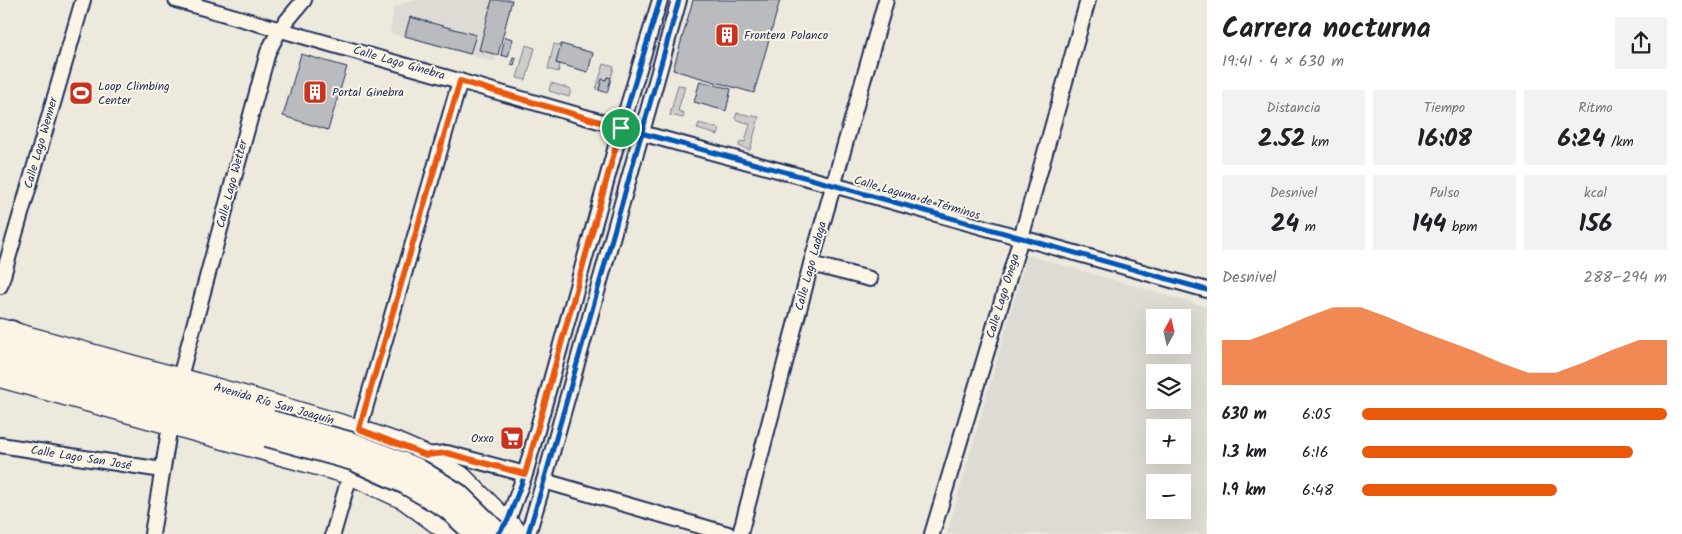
<!DOCTYPE html>
<html lang="es">
<meta charset="utf-8">
<style>
body{margin:0;font-family:Kalam,sans-serif;background:#f2f2f2;color:#202124;height:100vh;display:flex;flex-direction:column;font-size:19px;white-space:nowrap}
*{box-sizing:border-box;margin:0}
p{font-size:16px;color:#757577}
.icon{flex:none;width:28px;height:28px;fill:none;stroke:currentColor;stroke-width:2;stroke-linecap:round;stroke-linejoin:round}
.map{position:relative;flex:1;overflow:hidden}
.side{display:flex;flex-direction:column;background:#fff;width:475px}
.side>*{flex:none}
.needle{width:32px;rotate:8deg}
.tools{position:absolute;left:1146px;top:309px;display:grid;gap:10px}
.tools a{display:grid;place-items:center;width:45px;height:45px;border-radius:0px;background:#fff;box-shadow:0 5px 20px #0002;font-size:25px}
.pin{position:absolute;display:grid;place-items:center;width:42px;height:42px;color:#fff;margin:-21px;border:2px solid #fff;border-radius:50%;box-shadow:0 1px 5px #0007}
.round{display:grid;place-items:center;flex:none;width:52px;height:52px;border-radius:0px;background:#f2f2f2}
.overview{display:flex;align-items:center;justify-content:space-between;height:85px;padding:0 15px}
h1{font-size:28px;font-weight:600;line-height:38px}
.stats{display:grid;grid-template-columns:repeat(3,1fr);gap:8px;height:85px;padding:5px 15px}
.stats div{display:grid;align-content:center;border-radius:0px;background:#f2f2f2;text-align:center}
.stats b{font-size:25px;font-weight:600}
.stats small{font-size:14px;font-weight:400}
.stats p{font-size:14px}
.chart{height:140px;padding:10px 15px}
.chart p{display:flex;justify-content:space-between}
.chart svg{width:100%;height:90px;margin-top:5px;fill:#ea580c;opacity:.7}
ul{padding:0 15px;list-style:none;font-size:16px}
li{display:grid;grid-template-columns:80px 60px 1fr;align-items:center;height:38px}
li i{height:12px;border-radius:6px;background:#ea580c}
main{display:flex;flex:1;min-height:0}
.map>svg:first-child{display:block}
.built{fill:#dedbd4;fill-rule:evenodd}
.green{fill:#cfcdca;stroke:#757e94}
.building{fill:#babbbe;stroke:#1b2f5e}
.lines{fill:none;stroke-linecap:round;stroke-linejoin:round}
.minor-casing{stroke:#1b2f5e;stroke-width:18}
.major-casing{stroke:#1b2f5e;stroke-width:21}
.highway-casing{stroke:#1b2f5e;stroke-width:24}
.minor{stroke:#fcf5e5;stroke-width:14}
.major{stroke:#fcf5e5;stroke-width:18}
.highway{stroke:#fcf5e5;stroke-width:20}
.highway-bridge-casing{stroke:#1b2f5e;stroke-width:24;stroke-linecap:butt}
.highway-bridge{stroke:#fcf5e5;stroke-width:20}
.cycleway-casing{stroke:#fcf5e5;stroke-width:8}
.cycleway{stroke:#0057b8;stroke-width:5}
.route-casing{stroke:#fff;stroke-width:10}
.route{stroke:#ea580c;stroke-width:6}
.labels{text-anchor:middle;dominant-baseline:central;stroke-width:4;stroke-linejoin:round;paint-order:stroke}
.poi-label{font-size:12px;fill:#1b2f5e;stroke:#fcf5e5;text-anchor:start}
.street-label{font-size:12px;fill:#1b2f5e;stroke:#fcf5e5}
</style>
<main>
<div class="map">
<svg width="1207" height="534" viewBox="0 0 1207 534">
<rect width="100%" height="100%" fill="#eee9dd"/>
<filter id="ink" filterUnits="userSpaceOnUse"><feTurbulence type="fractalNoise" baseFrequency=".02" numOctaves="2"/><feDisplacementMap in="SourceGraphic" scale="10" xChannelSelector="R" yChannelSelector="G"/><feConvolveMatrix kernelMatrix="1 2 1 2 8 2 1 2 1" color-interpolation-filters="sRGB"/></filter>
<g filter="url(#ink)">
<!-- built -->
<g class="built">
<path d="M413,0H512L495,62L390,33L394,7Z"/>
<path d="M1027,255L1207,307V534H947ZM1155,318H1182V345H1155ZM1155,372H1182V400H1155ZM1155,428H1182V455H1155ZM1155,482H1182V510H1155Z"/>
</g>
<!-- green -->
<g class="green">
<path d="M554,44L561,46L556,63L560,65L558,72L548,69Z"/>
<path d="M526,45L535,48L526,80L517,78Z"/>
<path d="M604,64L614,67L611,78L607,77L606,80L602,79L599,90L596,89Z"/>
<path d="M551,83L571,89L569,97L549,91Z"/>
<path d="M678,85L685,86L678,111L684,113L683,118L670,115Z"/>
<path d="M737,113L759,117L750,150L739,146L740,141L745,142L750,124L735,119Z"/>
<path d="M699,123L720,129L718,135L697,129Z"/>
</g>
<!-- building -->
<g class="building">
<path d="M492,0H512L498,55L479,50Z"/>
<path d="M693,0H780L754,93L673,70Z"/>
<path d="M410,17L476,35L470,54L405,36Z"/>
<path d="M505,37L513,39L508,57L501,55Z"/>
<path d="M561,44L593,53L588,72L556,63Z"/>
<path d="M301,54L347,67L328,130L283,116Z"/>
<path d="M513,57L516,58L514,65L511,64Z"/>
<path d="M607,77L611,78L607,93L599,90L602,79L606,80Z"/>
<path d="M700,81L731,89L726,111L694,102Z"/>
</g>
<g class="lines">
<!-- minor casing -->
<g class="minor-casing">
<g id="minor">
<path d="M176,0L641,133L833,185L1207,290"/>
<path d="M811,264L870,279"/>
<path d="M0,286L83,0"/>
<path d="M180,377L268,52L280,29L304,0"/>
<path d="M359,429L460,81"/>
<path d="M0,445L162,470"/>
<path d="M426,455L447,453L525,474"/>
<path d="M544,481L728,534"/>
<path d="M502,528L508,520L525,474L621,128L660,0"/>
<path d="M152,534L170,425"/>
<path d="M333,534L350,475"/>
<path d="M528,534L544,481L679,0"/>
<path d="M740,534L811,264L886,0"/>
<path d="M932,534L1023,231L1088,0"/>
</g>
</g>
<!-- major casing -->
<g class="major-casing">
<g id="major">
<path d="M0,328L254,398L359,429L396,442L426,455L462,476L520,534"/>
<path d="M0,378L350,475L404,500L450,534"/>
</g>
</g>
<!-- highway casing -->
<g class="highway-casing">
<g id="highway">
<path d="M11,331L47,351"/>
<path d="M0,346L271,421"/>
<path d="M0,362L267,436"/>
</g>
</g>
<!-- minor -->
<use href="#minor" class="minor"/>
<!-- major -->
<use href="#major" class="major"/>
<!-- highway -->
<use href="#highway" class="highway"/>
<!-- highway-bridge casing -->
<g class="highway-bridge-casing">
<g id="highway-bridge">
<path d="M271,421L356,444L416,468L458,494L499,534"/>
<path d="M267,436L353,460L406,484L447,508L475,534"/>
</g>
</g>
<!-- highway-bridge -->
<use href="#highway-bridge" class="highway-bridge"/>
<!-- cycleway casing -->
<g class="cycleway-casing">
<g id="cycleway">
<path d="M460,81L641,133L833,185L1207,290"/>
<path d="M498,534L508,520L525,474L621,128L660,0"/>
<path d="M528,534L544,481L679,0"/>
</g>
</g>
<!-- cycleway -->
<use href="#cycleway" class="cycleway"/>
</g>
</g>
<g class="lines" filter="url(#ink)">
<!-- route casing -->
<g class="route-casing">
<path id="route" d="M460,81L621,128L525,474L447,453L426,455L359,429Z"/>
</g>
<!-- route -->
<use href="#route" class="route"/>
</g>
<!-- icons -->
<defs>
<g id="building-square" transform="scale(1.25)"><rect x="-9" y="-9" width="18" height="18" rx="4" fill="#c8321e" stroke="#fcf5e5"/><path d="M-4-6H4V6H1V3H-1V6H-4ZM-2.5-4.3h1.7v1.8h-1.7ZM.8-4.3h1.7v1.8H.8ZM-2.5-1h1.7V.8h-1.7ZM.8-1h1.7V.8H.8Z" fill="#fff"/></g>
<g id="stadium-square" transform="scale(1.25)"><rect x="-9" y="-9" width="18" height="18" rx="4" fill="#c8321e" stroke="#fcf5e5"/><path d="M0-5a6.5 5 0 1 0 0 10a6.5 5 0 1 0 0-10ZM-3.5-1.8h7v3.6h-7Z" fill="#fff"/></g>
<g id="supermarket-square" transform="scale(1.25)"><rect x="-9" y="-9" width="18" height="18" rx="4" fill="#c8321e" stroke="#fcf5e5"/><path d="M-6-5.5h2.5l.6 2H6L4.5 2H-2.5L-4.4-4H-6ZM-1.5 3.2a1.3 1.3 0 1 0 .1 0ZM3 3.2a1.3 1.3 0 1 0 .1 0Z" fill="#fff"/></g>
</defs>
<g fill-rule="evenodd">
<use href="#building-square" x="727" y="35"/>
<use href="#building-square" x="315" y="92"/>
<use href="#stadium-square" x="81" y="93"/>
<use href="#supermarket-square" x="512" y="438"/>
</g>
<g class="labels">
<!-- poi labels -->
<g class="poi-label">
<text x="744" y="35">Frontera Polanco</text>
<text x="98" y="86">Loop Climbing<tspan x="98" dy="14">Center</tspan></text>
<text x="332" y="92">Portal Ginebra</text>
<text x="494" y="438" text-anchor="end">Oxxo</text>
</g>
<!-- street labels -->
<g class="street-label">
<text transform="translate(399 63) rotate(16)">Calle Lago Ginebra</text>
<text transform="translate(41 143) rotate(-74)">Calle Lago Wenner</text>
<text transform="translate(232 184) rotate(-75)">Calle Lago Wetter</text>
<text transform="translate(917 198) rotate(16)">Calle Laguna de Términos</text>
<text transform="translate(811 266) rotate(-75)">Calle Lago Ladoga</text>
<text transform="translate(1003 296) rotate(-73)">Calle Lago Onega</text>
<text transform="translate(274 404) rotate(16)">Avenida Río San Joaquín</text>
<text transform="translate(81 458) rotate(9)">Calle Lago San José</text>
</g>
</g>
</svg>
<div class="tools">
<a><svg class="needle" viewBox="-14 -14 28 28"><path d="M0-13l5 13h-10z" fill="#e53935"/><path d="M0 13l5-13h-10z" fill="#757577"/></svg></a>
<a><svg class="icon" aria-label="layers" viewBox="0 0 24 24"><path d="M12 4l9 5-9 5-9-5zM3 14l9 5 9-5"/></svg></a>
<a>+</a>
<a>−</a>
</div>
<div class="pin" style="left:621px;top:128px;background:#1e9e55"><svg class="icon" aria-label="arrive" viewBox="0 0 24 24"><path d="M6 21V4h12l-3 4 3 4H6"/></svg></div>
</div>
<section class="side">
<div class="overview"><div><h1>Carrera nocturna</h1><p>19:41 · 4 × 630 m</p></div><a class="round"><svg class="icon" aria-label="share" viewBox="0 0 24 24"><path d="M12 15V3M7 8l5-5 5 5M5 13v7h14v-7"/></svg></a></div>
<div class="stats">
<div><p>Distancia</p><b>2.52<small> km</small></b></div>
<div><p>Tiempo</p><b>16:08</b></div>
<div><p>Ritmo</p><b>6:24<small> /km</small></b></div>
</div>
<div class="stats">
<div><p>Desnivel</p><b>24<small> m</small></b></div>
<div><p>Pulso</p><b>144<small> bpm</small></b></div>
<div><p>kcal</p><b>156</b></div>
</div>
<div class="chart"><p><span>Desnivel</span>288–294 m</p>
<svg viewBox="0 0 160 44" preserveAspectRatio="none"><path d="M0 44V22L10 22L20 17L30 11L40 6L50 6L60 11L70 17L80 22L90 27L100 33L110 38L120 38L130 33L140 27L150 22L160 22V44z"/></svg>
</div>
<ul>
<li><b>630 m</b>6:05<i style="width:100%"></i></li>
<li><b>1.3 km</b>6:16<i style="width:89%"></i></li>
<li><b>1.9 km</b>6:48<i style="width:64%"></i></li>
</ul>
</section>
</main>
